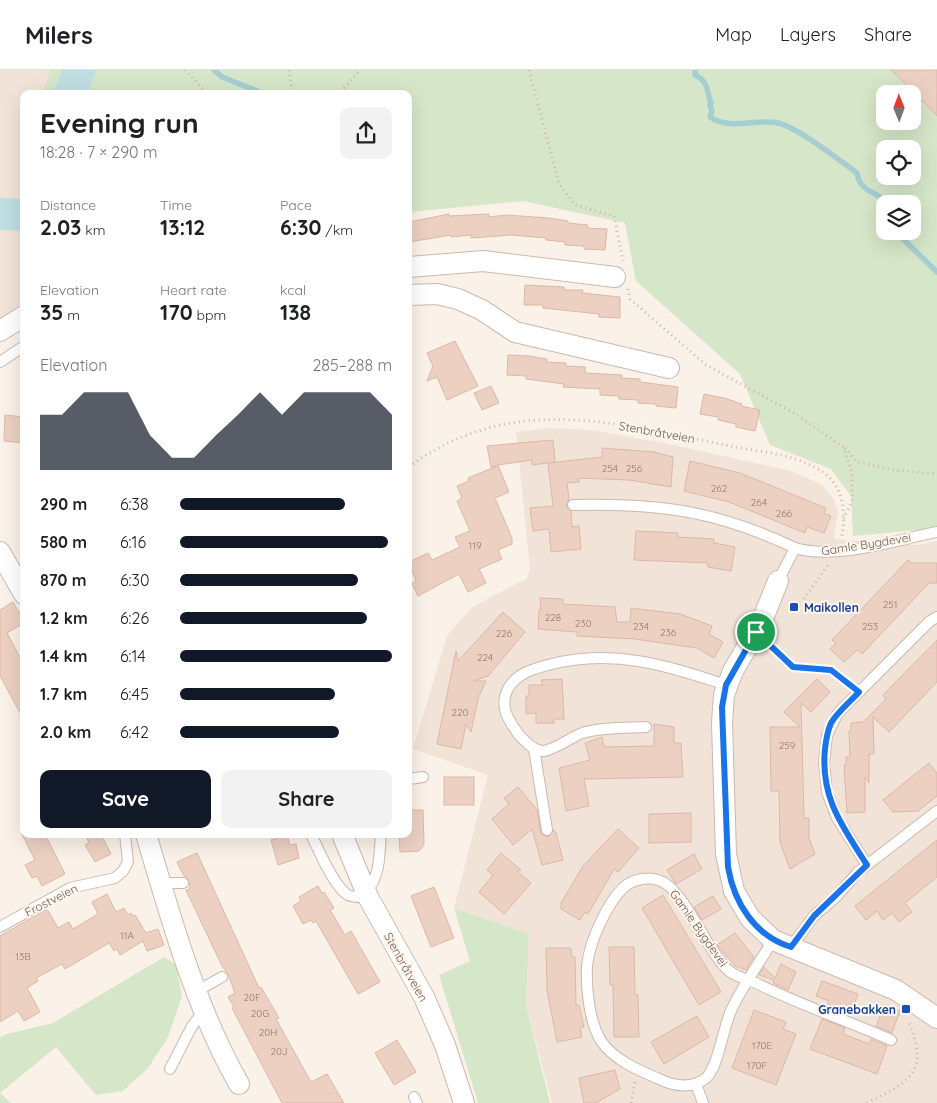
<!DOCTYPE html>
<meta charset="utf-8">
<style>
body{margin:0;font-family:Quicksand,sans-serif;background:#f2f2f2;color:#202124;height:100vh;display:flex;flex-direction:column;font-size:19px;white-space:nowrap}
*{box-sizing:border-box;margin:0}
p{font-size:16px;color:#757577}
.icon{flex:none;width:28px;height:28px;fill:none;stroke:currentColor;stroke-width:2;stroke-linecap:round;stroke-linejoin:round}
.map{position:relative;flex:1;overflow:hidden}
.panel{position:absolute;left:20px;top:20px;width:392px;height:748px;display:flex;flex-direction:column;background:#fff;border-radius:10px;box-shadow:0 5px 20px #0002}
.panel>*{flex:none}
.needle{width:32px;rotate:359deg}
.tools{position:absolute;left:876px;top:15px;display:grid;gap:10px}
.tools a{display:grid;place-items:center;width:45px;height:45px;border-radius:10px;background:#fff;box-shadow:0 5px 20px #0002;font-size:25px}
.pin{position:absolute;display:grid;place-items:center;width:42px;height:42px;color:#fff;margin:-21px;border:2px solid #fff;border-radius:50%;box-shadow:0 1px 5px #0007}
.round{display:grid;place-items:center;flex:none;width:52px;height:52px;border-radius:10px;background:#f2f2f2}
.summary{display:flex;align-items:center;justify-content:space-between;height:85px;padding:0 20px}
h1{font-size:28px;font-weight:700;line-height:38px}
.figures{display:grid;grid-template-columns:repeat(3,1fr);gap:8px;height:85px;padding:5px 20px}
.figures div{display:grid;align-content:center}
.figures b{font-size:21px;font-weight:700}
.figures small{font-size:14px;font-weight:400}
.figures p{font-size:14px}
.chart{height:140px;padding:10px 20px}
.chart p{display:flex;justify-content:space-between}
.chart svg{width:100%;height:90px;margin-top:5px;fill:#111827;opacity:.7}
.primary-button{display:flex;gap:10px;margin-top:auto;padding:10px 20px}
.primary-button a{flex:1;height:58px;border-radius:10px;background:#111827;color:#fff;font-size:20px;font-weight:700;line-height:58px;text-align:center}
.primary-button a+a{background:#f2f2f2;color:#202124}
ul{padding:0 20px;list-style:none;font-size:16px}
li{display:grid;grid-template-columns:80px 60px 1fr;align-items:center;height:38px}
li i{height:12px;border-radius:6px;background:#111827}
header{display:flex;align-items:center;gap:30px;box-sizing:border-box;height:70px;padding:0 25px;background:#fff;border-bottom:1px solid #e0e0e0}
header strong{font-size:24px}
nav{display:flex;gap:28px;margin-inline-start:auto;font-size:18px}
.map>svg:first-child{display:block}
.residential{fill:#f1e3d7}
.green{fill:#d6e6c8;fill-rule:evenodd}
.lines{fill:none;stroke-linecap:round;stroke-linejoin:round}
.stream{stroke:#a6ced2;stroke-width:5.5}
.river{stroke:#bedee1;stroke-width:32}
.building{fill:#ecd0c2;stroke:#ddb7a5}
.service-casing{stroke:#cbb9af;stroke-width:12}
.minor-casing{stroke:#cbb9af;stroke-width:22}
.path{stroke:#d1b4a6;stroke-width:3;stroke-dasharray:1 4;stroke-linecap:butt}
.service{stroke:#fff;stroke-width:10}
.minor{stroke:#fff;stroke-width:20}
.route-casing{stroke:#fff;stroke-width:10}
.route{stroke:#1a73e8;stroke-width:6}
.transit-dot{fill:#1a4fb4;stroke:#fdf6ee;stroke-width:2}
.labels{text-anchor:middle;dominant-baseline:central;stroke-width:4;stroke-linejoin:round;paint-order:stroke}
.number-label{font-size:10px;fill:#90776c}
.street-label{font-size:12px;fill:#71594f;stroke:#fdf6ee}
.transit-label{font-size:12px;font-weight:bold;fill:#164399;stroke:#fdf6ee;text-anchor:start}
</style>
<header>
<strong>Milers</strong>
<nav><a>Map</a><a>Layers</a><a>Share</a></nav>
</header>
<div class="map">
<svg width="937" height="1033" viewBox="0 0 937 1033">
<rect width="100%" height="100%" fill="#faf2e8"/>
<!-- residential -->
<g class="residential">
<path d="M0,0H50L43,24H24V238L0,251Z"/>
<path d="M548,358L591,360L669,374L791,401L821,414L834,429L838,443L834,469L918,475L937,471V1033H552L526,935L529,864L454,838L488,705L413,679L447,566L471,538L527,508L530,499L516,362Z"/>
</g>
<!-- green -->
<g class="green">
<path d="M50,0H937V458L853,466L851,426L831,399L770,375L740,304L636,211L625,153L523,131L409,142V24H43ZM885,24H912V51H885ZM885,79H912V106H885ZM885,134H912V161H885Z"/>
<path d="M454,838L529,864L526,935L550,1033H478L439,905L470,891Z"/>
<path d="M164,887L176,895L182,926L168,967L148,998L123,1021L96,1025L56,977L0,1023L11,1033H0V967L7,964L53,953Z"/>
</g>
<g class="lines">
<!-- stream -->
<g class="stream">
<path d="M214,0L222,7L265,24"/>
<path d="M695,0V5C709,12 706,20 711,33L710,35L712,41L710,47C731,61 755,48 778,53C799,58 839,90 857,103C860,123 877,120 887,134"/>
<path d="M895,161L937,202"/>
</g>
<!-- river -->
<g class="river">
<path d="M70,24L79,0"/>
<path d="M0,144L24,145"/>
</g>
</g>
<!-- building -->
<g class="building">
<path d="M891,0H937V46L910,18Z"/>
<path d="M449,144V146L489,144V147L506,145L549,148L568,151V153L588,155L587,158L607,159L605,180L584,179V176L565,175V172L546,170V168L512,165L471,168V165L451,167V165L409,172V152Z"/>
<path d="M525,215L564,217V220H583L582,223L620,227V248L599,247V244L543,238V235H524Z"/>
<path d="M455,271L478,316L447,330L437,307L427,311L433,296L427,283Z"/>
<path d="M508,285L529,286L547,289V292L566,293V296L585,297V303L622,305L621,308L640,309V312L678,317L676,338L656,336V334L638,333V330L619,329V326L600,325V319L563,317L564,314L526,309V306L507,305Z"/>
<path d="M491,316L499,333L482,340L474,323Z"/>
<path d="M704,324L724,328L742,334L741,336L760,340L755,361L736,357V354L718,350V347L700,344Z"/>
<path d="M5,345L24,347V373L4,371Z"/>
<path d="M553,370L555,392L532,395V390L498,395L509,422L495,428L512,468V474L498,480L502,489L479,499L486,513L468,522L459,504L418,526L412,514L416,511L409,492L428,483L432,490L460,477L455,467L470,461L457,431L462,428L457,416L469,411L468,408L497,396L491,397L487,376Z"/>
<path d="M602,378L654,382L673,387L671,417L629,410L578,408L579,412L567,413L569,429L566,436L571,441L572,457L579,456L581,479L551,482L549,459L533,461L530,438L553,436L548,393L602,387Z"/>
<path d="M690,391L740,403L826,438L824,443L831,446L824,463L807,457L805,463L729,432L684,421Z"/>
<path d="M636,461L678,463V467L714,469V473L735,477L731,501L708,497V493L634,490Z"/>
<path d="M908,490L912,493H937V513H929L862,584L857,580L844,592L830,579L836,573L832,570Z"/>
<path d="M540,528L563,529V534L615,537L617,552H630L631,538L680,544L712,556L709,564L723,572L714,588L697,578L635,569L577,566V562L538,559L539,540L541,539Z"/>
<path d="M13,532L24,551V553L7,563L24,595V650L0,606V540Z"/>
<path d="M503,542L525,562L488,606L473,611H486L478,629L471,662L466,654L461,679L437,674L456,581L458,591Z"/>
<path d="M937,570V612L889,662L873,647L874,684H869V713L865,707V742L847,743L844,695H846V687H850L849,661H851V653L863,652L886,629L883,625Z"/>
<path d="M562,609L564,649H554V653H536V643L526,644V626H529V615H543L541,610Z"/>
<path d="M817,609L830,622L811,642L801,633L804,748H809V768L815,784L790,799L780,772L779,721H771L770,657H800L784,642Z"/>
<path d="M654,654L674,657V673H681L683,707L584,709L589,736L566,741L559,698L590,690L585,673L602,667L604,677L654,676Z"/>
<path d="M929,693L937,703V726L918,741L893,742L883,730Z"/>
<rect x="444" y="707" width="30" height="28"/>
<path d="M518,717L537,740L541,764L548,767L554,760L556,763L563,790L542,795L532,759L513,775L492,749L509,734L504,728Z"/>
<path d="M409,740H423L424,775L419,781L400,782L399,764H409Z"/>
<path d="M691,743V772L649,773V744Z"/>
<path d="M618,759L639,778L618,802L614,799L588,844L585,842L580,850L561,839V833L583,796Z"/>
<path d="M22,764H45L65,804L42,816L37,806L32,808L25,795L35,790Z"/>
<path d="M85,764H101L111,784L95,792L85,775L89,773Z"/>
<path d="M287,765L290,775L296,774L299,788L278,795L271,770Z"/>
<path d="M937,770V807L905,833L912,842L899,852L892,843L883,850L877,841L866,850L855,836Z"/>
<path d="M197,783L259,918L261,917L279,948L276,949L311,1012L327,1004L344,1033H282L232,938L234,937L228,927L235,923L228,904L222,896L186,820L190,819L189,810L184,806L177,792Z"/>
<path d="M501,783L521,800L517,801L531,813L504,844L479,822L493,805L487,800Z"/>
<path d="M694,784L702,799L676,814L667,800Z"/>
<path d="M318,816L322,823L324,822L334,838L330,840L345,865L351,861L380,912L358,924L316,851L313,853L311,850L303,854L293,836L301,831L299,827Z"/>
<path d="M434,817L454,868L431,877L411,826Z"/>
<path d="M107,824L116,842L124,838L128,845L131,843L133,846L135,845L146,863L158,859L164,875L147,881L143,871L120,885L117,879L114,881L109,873L65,899L62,894L36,908L38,911L27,918L40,942L24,951L18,941L0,952V866L47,839L58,858L69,852L73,859L98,844L92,832Z"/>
<path d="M663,825L721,922L699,935L642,838Z"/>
<path d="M713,826L721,839L702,850L694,837Z"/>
<path d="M735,863L754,887L746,900L735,896L717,875Z"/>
<path d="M609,877H634L635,925H638L639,967H614L613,915H610Z"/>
<path d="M546,878H571L572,887H575L576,935H579L584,957L580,958L582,967L557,972L547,920Z"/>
<path d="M781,894L796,902L788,920L773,913L774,910L759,905L764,897L775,908Z"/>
<path d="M822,911L858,924L850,946L827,936L829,931L816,926Z"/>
<path d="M884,935L900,941L892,963L876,956Z"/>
<path d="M754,940L786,952L783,959L796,964L776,1015L732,998Z"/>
<path d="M697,946L709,967L664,994L651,972Z"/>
<path d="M822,949L845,958L843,964L869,974L871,969L887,976L877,1004L810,979Z"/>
<path d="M397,970L416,1002L394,1015L375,983Z"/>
<path d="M615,1000L620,1019L596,1033H584L579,1008Z"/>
</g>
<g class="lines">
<!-- service casing -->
<g class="service-casing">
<g id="service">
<path d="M0,292L24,276"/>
<path d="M573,435C659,433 718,441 795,478L778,511"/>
<path d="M795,478C835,490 896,470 937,462"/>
<path d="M646,657C625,658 602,657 582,663C570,668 556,679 544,681C534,682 525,671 519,665C508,650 498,635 509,617C518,603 533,599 548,595C612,578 666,595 726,615"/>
<path d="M534,678L547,760"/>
<path d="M409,709L423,707"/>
<path d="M311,764C318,779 334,817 348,825C355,828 361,827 368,827"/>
<path d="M867,795L837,748L827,722L824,693L827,665L838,643L930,551L937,547"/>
<path d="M160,813H183"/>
<path d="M366,822C381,806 379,784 381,764"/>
<path d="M0,857L70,818L115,808L123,801L128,792L125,764"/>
<path d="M773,870C759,894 741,917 730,943C726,954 723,966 720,977C717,987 714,1000 706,1008C691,1020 674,1016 659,1009C638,1000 614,990 601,971C589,951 586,918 587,896C589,873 609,827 628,814C636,809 649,807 658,810C683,816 706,880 728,900C736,907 746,909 756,913C800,935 846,950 891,970"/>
<path d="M791,877L814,846L836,827L858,802L937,741"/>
<path d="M197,921L222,907"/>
<path d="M170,999L192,956L204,941"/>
<path d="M696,1014L703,1033"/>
<path d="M414,1027L417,1033"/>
</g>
</g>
<!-- minor casing -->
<g class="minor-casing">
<g id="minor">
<path d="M409,197L483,191L615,207"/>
<path d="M409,225L437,224L458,229L482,240L515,262L669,298"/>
<path d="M0,261L24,246"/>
<path d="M0,482L24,524"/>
<path d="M778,511L762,551L733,601L724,625L722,653L726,784L734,821L750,848L773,870L896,920L937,948"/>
<path d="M146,764C170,846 196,939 239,1014"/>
<path d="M342,764L368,827L424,927L445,975L464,1033"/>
</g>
</g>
<!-- path -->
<g class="path">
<path d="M185,0L208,24"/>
<path d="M289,0L293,24"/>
<path d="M529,0L559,114L575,135L614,146L623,191"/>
<path d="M336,24L345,17L360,0"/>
<path d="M628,219L630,229L706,295L794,343L843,377L852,402V432L843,449"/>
<path d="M845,378L857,392L893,400L937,404"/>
<path d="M409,397C443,371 485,355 527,351C595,344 664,363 730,376C760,382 798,384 824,403C844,417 847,447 841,469"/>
<path d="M804,529L828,495"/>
<path d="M770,574L793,597L831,600L849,614"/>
<path d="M631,1033L635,1012"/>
<path d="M867,1033C887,1022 921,1011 917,981C916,971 912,961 909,951"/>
</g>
<!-- service -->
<use href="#service" class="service"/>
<!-- minor -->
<use href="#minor" class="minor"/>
</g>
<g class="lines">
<!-- route casing -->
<g class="route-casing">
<path id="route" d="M756,562L793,597L831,600L859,622C850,632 838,641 831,653C827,662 826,670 825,679C820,728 843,757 867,795L814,846L791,877C755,866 734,833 728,797L722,637L726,615Z"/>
</g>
<!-- route -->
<use href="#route" class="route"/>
</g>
<!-- markers -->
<g class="transit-dot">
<rect x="789" y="532" width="10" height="10" rx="2.5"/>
<rect x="901" y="934" width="10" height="10" rx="2.5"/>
</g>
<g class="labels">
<!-- number labels -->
<g class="number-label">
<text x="610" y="398">254</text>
<text x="634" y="398">256</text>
<text x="719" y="418">262</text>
<text x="759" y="432">264</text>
<text x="784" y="443">266</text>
<text x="475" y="475">119</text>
<text x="890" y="534">251</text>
<text x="553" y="547">228</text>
<text x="583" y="553">230</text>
<text x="641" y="556">234</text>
<text x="870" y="556">253</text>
<text x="668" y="562">236</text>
<text x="504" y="563">226</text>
<text x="485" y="587">224</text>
<text x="460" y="642">220</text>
<text x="787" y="675">259</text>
<text x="127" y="865">11A</text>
<text x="23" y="886">13B</text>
<text x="252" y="927">20F</text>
<text x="260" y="943">20G</text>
<text x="268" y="962">20H</text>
<text x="762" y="975">170E</text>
<text x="279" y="981">20J</text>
<text x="757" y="995">170F</text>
</g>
<!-- street labels -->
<g class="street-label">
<text transform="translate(657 362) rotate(10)">Stenbråtveien</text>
<text transform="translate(866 474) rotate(-9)">Gamle Bygdevei</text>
<text transform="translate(51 830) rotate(-27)">Frostveien</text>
<text transform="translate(699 858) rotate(55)">Gamle Bygdevei</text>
<text transform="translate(406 897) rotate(61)">Stenbråtveien</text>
</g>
<!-- transit labels -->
<g class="transit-label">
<text x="804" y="537">Maikollen</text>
<text x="896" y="939" text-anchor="end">Granebakken</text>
</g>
</g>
</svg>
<div class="tools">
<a><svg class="needle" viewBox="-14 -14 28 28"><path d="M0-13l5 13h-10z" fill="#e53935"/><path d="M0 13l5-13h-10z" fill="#757577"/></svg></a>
<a><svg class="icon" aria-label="locate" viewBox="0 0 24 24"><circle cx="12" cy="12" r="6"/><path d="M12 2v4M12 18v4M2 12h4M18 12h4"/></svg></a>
<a><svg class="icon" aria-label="layers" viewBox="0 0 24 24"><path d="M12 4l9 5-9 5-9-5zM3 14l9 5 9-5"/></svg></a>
</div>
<div class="pin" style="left:756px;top:562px;background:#1e9e55"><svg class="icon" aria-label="arrive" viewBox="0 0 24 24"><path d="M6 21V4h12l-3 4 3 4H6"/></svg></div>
<section class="panel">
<div class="summary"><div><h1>Evening run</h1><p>18:28 · 7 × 290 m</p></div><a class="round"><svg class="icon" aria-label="share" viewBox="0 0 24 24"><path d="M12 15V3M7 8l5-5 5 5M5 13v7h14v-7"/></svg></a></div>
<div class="figures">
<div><p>Distance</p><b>2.03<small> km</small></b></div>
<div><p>Time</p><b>13:12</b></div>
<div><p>Pace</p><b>6:30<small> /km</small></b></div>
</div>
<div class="figures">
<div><p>Elevation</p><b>35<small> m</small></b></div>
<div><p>Heart rate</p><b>170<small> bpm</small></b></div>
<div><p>kcal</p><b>138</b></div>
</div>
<div class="chart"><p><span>Elevation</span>285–288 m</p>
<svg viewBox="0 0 160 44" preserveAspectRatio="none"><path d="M0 44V17L10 17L20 6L30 6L40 6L50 27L60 38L70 38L80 27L90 17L100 6L110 17L120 6L130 6L140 6L150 6L160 17V44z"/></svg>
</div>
<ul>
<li><b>290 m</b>6:38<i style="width:78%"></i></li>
<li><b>580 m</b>6:16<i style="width:98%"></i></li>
<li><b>870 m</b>6:30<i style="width:84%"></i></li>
<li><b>1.2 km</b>6:26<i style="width:88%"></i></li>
<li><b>1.4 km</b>6:14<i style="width:100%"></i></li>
<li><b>1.7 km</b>6:45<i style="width:73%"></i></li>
<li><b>2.0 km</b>6:42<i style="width:75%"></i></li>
</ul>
<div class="primary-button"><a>Save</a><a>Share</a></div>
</section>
</div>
